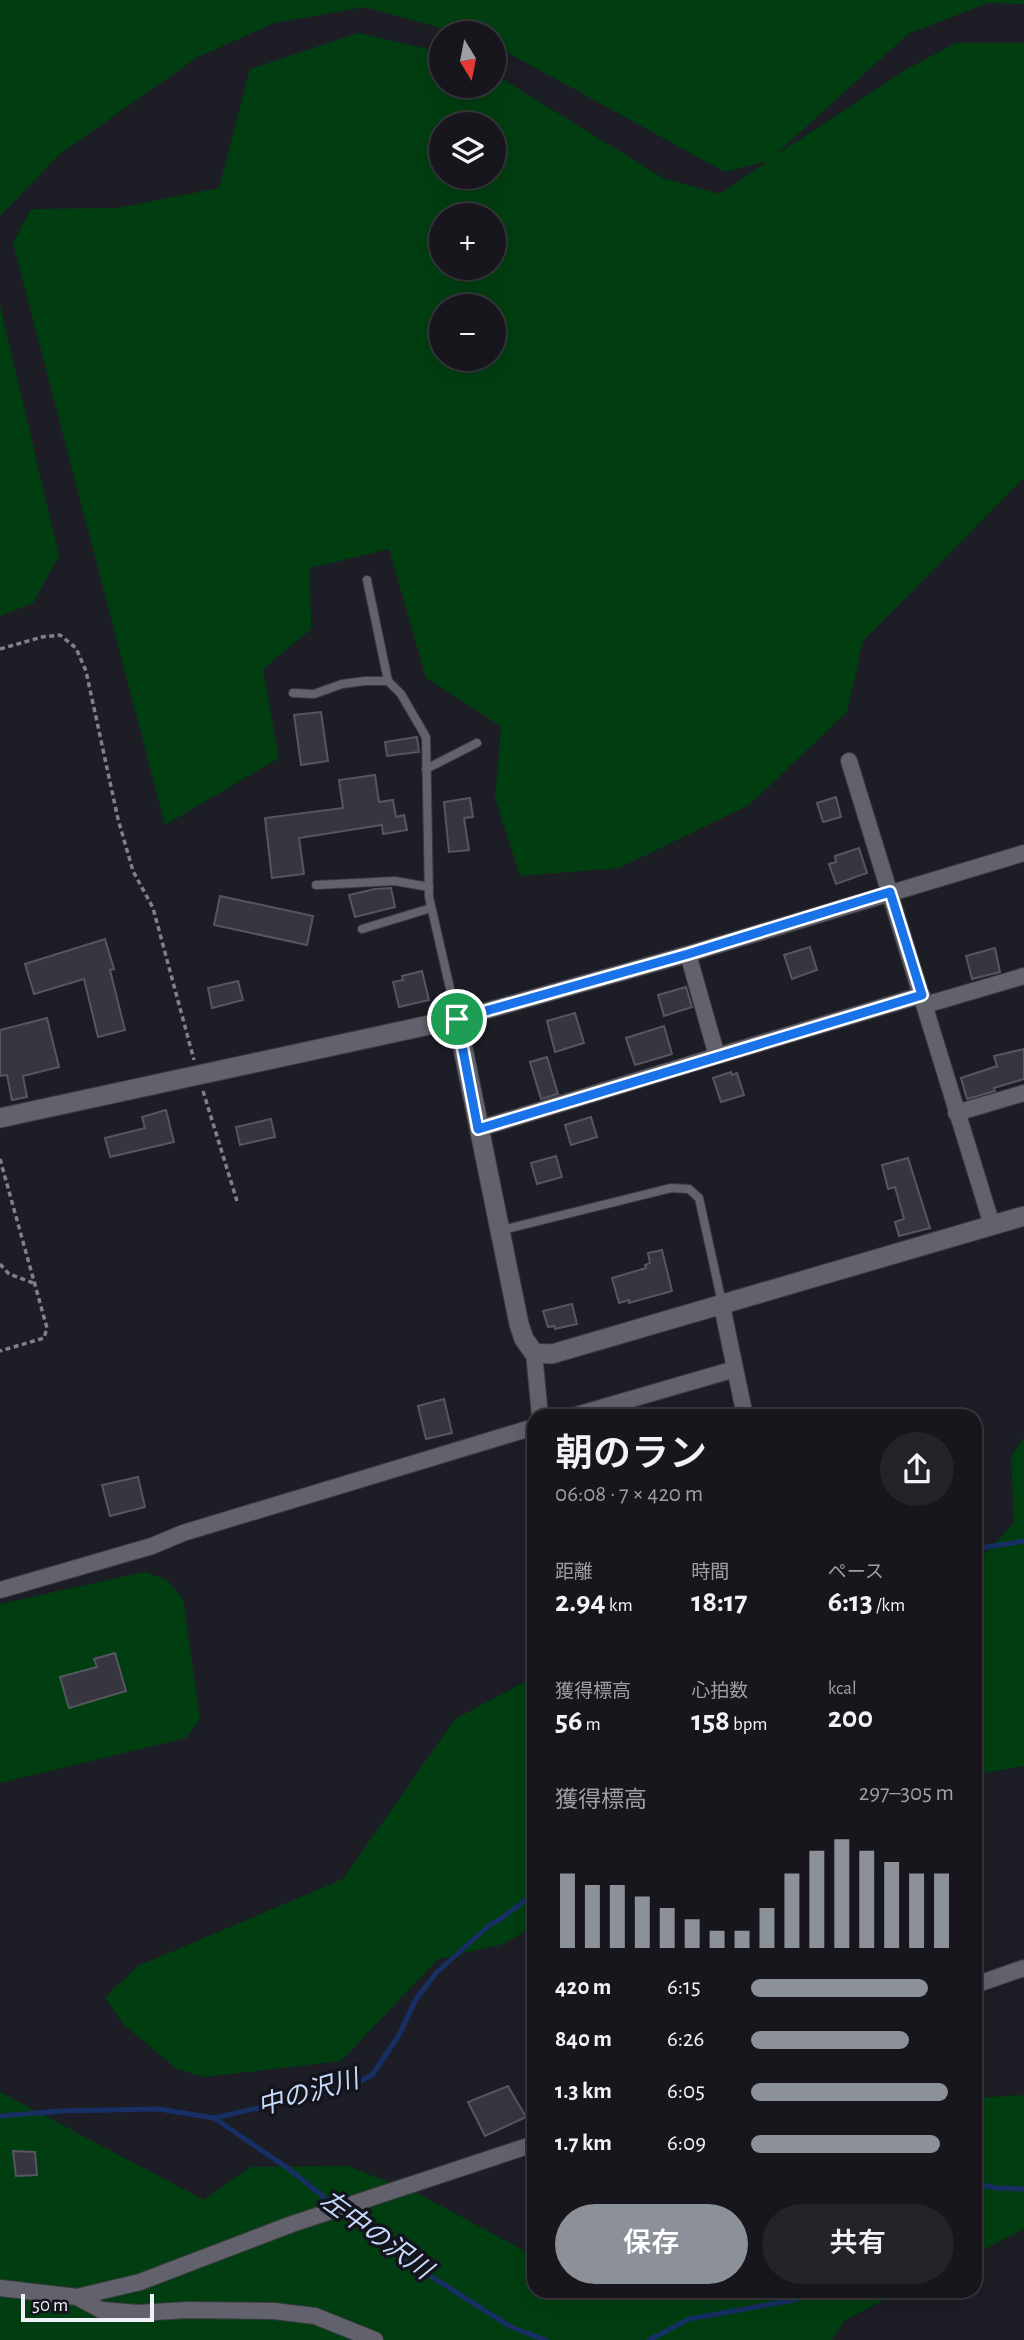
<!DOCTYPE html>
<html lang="ja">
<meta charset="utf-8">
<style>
body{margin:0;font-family:"Alegreya Sans","Noto Sans JP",sans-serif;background:#232329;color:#f1f3f6;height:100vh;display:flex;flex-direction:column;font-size:26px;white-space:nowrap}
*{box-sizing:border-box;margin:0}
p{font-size:23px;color:#9e9fa3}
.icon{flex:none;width:38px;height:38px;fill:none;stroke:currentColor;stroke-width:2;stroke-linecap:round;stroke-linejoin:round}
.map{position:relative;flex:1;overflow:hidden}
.sheet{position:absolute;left:527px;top:1409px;width:455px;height:889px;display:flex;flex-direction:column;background:#16161c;border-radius:21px;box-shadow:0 7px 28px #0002,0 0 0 2px #35353b}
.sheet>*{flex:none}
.needle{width:46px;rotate:170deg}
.buttons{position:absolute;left:429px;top:21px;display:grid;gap:14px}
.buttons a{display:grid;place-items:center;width:77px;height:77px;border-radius:50%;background:#16161c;box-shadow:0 7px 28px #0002,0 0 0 2px #35353b;font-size:35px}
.scale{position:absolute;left:21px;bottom:18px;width:133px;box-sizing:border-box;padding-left:7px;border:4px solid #f1f1f8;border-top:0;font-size:19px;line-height:24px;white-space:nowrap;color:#f1f1f8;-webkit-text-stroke:5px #14141c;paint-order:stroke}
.pin{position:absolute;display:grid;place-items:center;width:60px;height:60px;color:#fff;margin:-30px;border:4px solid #fff;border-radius:50%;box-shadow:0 2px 7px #0007}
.round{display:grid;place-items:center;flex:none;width:74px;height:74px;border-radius:37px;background:#232329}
.overview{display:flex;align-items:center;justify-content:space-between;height:119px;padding:0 28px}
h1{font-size:38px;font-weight:600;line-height:52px}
.stats{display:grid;grid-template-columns:repeat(3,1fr);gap:10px;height:119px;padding:7px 28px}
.stats div{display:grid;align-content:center}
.stats b{font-size:30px;font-weight:600}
.stats small{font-size:19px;font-weight:400}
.stats p{font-size:19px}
.chart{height:196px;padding:14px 28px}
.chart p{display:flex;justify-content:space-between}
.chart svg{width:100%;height:126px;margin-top:7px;stroke:#8c9099;stroke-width:6}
.cta{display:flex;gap:14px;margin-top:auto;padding:14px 28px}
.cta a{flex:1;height:80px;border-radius:42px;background:#8c9099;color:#fff;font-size:28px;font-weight:600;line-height:80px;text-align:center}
.cta a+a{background:#232329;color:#f1f3f6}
ul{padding:0 28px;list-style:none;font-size:23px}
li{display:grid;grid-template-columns:112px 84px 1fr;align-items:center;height:52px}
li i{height:18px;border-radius:9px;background:#8c9099}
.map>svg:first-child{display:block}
.green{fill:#003e11;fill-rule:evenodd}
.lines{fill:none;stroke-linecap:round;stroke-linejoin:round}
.stream{stroke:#172f64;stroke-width:5}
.building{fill:#373640;stroke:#565660;stroke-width:2}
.service-casing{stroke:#3b3a41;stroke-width:10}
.minor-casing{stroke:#3b3a41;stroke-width:18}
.tertiary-casing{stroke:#3b3a41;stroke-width:21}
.path{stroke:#818189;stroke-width:3.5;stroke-dasharray:5 3.5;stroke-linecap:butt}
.service{stroke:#62626c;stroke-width:8}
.minor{stroke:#62626c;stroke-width:16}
.tertiary{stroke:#62626c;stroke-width:19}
.route-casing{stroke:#fff;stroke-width:14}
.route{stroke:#1a73e8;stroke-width:9}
.labels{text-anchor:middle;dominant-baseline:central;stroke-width:7;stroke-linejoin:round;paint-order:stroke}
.water-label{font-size:26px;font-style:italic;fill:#c8dafc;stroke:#14141c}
</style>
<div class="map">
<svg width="1024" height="2340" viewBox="0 0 1024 2340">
<rect width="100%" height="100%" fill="#1d1d26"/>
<!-- green -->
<g class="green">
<path d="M0,0H1024V4L988,3L908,34L773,157L907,69L956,43H1024V478L863,641L847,712L749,805L619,868L520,876L495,798L501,726L426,678L389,549L310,568L311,629L263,669L279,758L165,825L13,243L31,209L118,208L219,188L250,69L358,33L441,52V86H494V74L663,178L720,194L768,161L725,172L494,45V33H458L365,7L274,23L196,58L60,154L0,216ZM494,124V177H441V124ZM441,215H494V268H441ZM494,306V359H441V306Z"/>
<path d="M0,305L59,556L33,603L0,616Z"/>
<path d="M1024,1437V1766L975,1775V1564L1014,1523L1011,1456Z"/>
<path d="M144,1572L167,1580L183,1599L200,1719L186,1738L0,1783V1604Z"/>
<path d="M534,1677V1927L503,1944L438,1959L341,2061L204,2077L177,2069L123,2024L105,1997L138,1966L343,1879L455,1719Z"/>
<path d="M0,2092L204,2200L250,2167L347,2166L415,2192L534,2256V2291H902L845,2320L832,2340H0Z"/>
<path d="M1024,2095V2229L975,2254V2098Z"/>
</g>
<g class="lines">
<!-- stream -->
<g class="stream">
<path d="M975,1549L1024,1541"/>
<path d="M0,2116L60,2111L159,2109L214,2118L347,2088L372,2075L399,2035L416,1999L437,1972L491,1924L499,1920L534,1894"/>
<path d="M214,2118L289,2169L391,2251L511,2327L546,2340"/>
<path d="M975,2183L996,2188L1024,2189"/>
<path d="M649,2340L689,2319L794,2300L814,2291"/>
</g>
</g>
<!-- building -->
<g class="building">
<path d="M321,712L328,761L301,765L294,715Z"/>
<path d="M417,737L419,752L387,756L385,742Z"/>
<path d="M375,775L379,802L393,800L396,817L404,815L407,830L383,834L382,825L299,838L304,874L272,878L265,818L343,808L339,780Z"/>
<path d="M836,797L841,817L823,822L817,803Z"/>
<path d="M470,798L473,817L464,818L469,850L449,852L444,802Z"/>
<path d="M859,848L867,873L836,884L829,864L836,862L835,856Z"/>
<path d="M391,888L395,907L355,917L349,895L375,889Z"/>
<path d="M220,896L313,916L307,945L214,925Z"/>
<path d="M105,939L114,969L110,970L125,1030L98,1037L84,979L34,994L25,964Z"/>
<path d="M810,947L817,970L792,979L784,955Z"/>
<path d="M995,948L1000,972L972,979L966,956Z"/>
<path d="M422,971L429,1000L399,1007L393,982L403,980L402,976Z"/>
<path d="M238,981L243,1000L212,1008L208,988Z"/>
<path d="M686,987L692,1007L664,1016L658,995Z"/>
<path d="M575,1013L584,1043L555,1052L547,1021Z"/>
<path d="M47,1018L59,1067L23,1076L27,1097L12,1100L7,1075L0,1076V1030Z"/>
<path d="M664,1026L672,1054L635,1065L626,1038Z"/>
<path d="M1024,1049V1079L994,1088L995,1091L967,1099L961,1078L997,1066L994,1056Z"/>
<path d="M547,1057L558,1094L541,1099L530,1062Z"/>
<path d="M731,1072L732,1075L737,1073L744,1095L721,1102L713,1078Z"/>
<path d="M166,1110L174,1142L110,1157L105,1138L145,1128L142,1117Z"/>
<path d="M591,1117L597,1137L571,1145L565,1125Z"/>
<path d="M271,1119L275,1137L240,1145L236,1127Z"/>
<path d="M556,1156L562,1177L537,1184L531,1163Z"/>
<path d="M908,1158L930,1228L899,1236L895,1222L904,1219L895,1187L888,1189L882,1165Z"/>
<path d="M662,1250L672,1291L629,1303V1300L619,1303L612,1278L646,1268L645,1265L650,1263L648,1253Z"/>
<path d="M572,1304L577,1324L555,1329L554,1326L548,1327L543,1311Z"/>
<path d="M444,1399L452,1433L426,1439L418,1406Z"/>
<path d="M138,1477L145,1507L110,1516L102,1485Z"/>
<path d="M115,1653L126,1691L69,1708L60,1677L97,1667L94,1659Z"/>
<path d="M508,2086L526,2117L485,2136L468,2102Z"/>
<path d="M13,2151L35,2152L37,2175L16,2176Z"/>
</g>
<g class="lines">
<!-- service casing -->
<g class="service-casing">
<g id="service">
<path d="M367,580L388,681L401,694L426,737L429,897L457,1019"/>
<path d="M293,693L314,694L342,684L365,681H388"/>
<path d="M426,769L477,743"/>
<path d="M316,885L395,881L429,887"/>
<path d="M362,929L431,908"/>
<path d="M502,1230L671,1188L689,1189L699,1198L722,1303"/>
</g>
</g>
<!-- minor casing -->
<g class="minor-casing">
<g id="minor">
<path d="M849,761L992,1225"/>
<path d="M925,1005L1024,976"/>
<path d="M457,1019L688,954L1024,853"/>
<path d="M717,1056L922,995"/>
<path d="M956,1113L1024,1093"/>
<path d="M478,1129L717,1056L688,954"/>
<path d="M722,1306L745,1416"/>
<path d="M534,1353L540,1416"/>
<path d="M573,1416L735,1369"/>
<path d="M0,1590L152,1546L183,1533L534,1427"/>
<path d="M975,1985L1024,1968"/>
<path d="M0,2288L77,2297L140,2282L292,2224L534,2144"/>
<path d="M77,2297L101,2310L138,2313L187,2310L274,2311L315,2316L375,2340"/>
</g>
</g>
<!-- tertiary casing -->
<g class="tertiary-casing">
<path id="tertiary" d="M0,1118L457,1019L519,1324L524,1339L534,1353L552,1354L1024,1216"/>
</g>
<!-- path -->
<g class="path">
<path d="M0,649L42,637L60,635L76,648L86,671L118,819L133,871L153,908L194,1060"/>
<path d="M203,1091L237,1201"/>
<path d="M0,1159L47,1328L44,1338L0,1351"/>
<path d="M0,1264L9,1274L36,1284"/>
</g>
<!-- service -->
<use href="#service" class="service"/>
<!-- minor -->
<use href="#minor" class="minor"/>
<!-- tertiary -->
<use href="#tertiary" class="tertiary"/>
</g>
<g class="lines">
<!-- route casing -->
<g class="route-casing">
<path id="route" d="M890,892L922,995L478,1129L457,1019L688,954Z"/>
</g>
<!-- route -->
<use href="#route" class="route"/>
</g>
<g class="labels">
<!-- water labels -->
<g class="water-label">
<text transform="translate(308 2093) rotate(-16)">中の沢川</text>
<text transform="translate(376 2235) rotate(36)">左中の沢川</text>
</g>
</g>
</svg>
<div class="buttons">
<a><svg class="needle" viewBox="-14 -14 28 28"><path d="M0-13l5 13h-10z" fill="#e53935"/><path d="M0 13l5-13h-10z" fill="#9e9fa3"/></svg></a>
<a><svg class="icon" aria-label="layers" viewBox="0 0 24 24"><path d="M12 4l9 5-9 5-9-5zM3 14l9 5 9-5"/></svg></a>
<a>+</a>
<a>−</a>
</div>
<div class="scale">50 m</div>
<div class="pin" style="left:457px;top:1019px;background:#1e9e55"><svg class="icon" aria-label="arrive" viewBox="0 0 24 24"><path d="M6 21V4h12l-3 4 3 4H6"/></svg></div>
<section class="sheet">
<div class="overview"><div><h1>朝のラン</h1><p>06:08 · 7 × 420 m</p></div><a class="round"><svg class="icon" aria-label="share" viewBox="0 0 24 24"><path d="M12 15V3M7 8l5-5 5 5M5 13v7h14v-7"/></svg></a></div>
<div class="stats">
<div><p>距離</p><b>2.94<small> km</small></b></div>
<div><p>時間</p><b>18:17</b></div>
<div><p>ペース</p><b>6:13<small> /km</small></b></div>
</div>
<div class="stats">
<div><p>獲得標高</p><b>56<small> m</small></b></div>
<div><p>心拍数</p><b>158<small> bpm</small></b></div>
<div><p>kcal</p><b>200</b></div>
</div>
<div class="chart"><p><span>獲得標高</span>297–305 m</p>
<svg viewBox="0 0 160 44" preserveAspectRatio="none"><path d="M5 44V18M15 44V22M25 44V22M35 44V26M45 44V30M55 44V34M65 44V38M75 44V38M85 44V30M95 44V18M105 44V10M115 44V6M125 44V10M135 44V14M145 44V18M155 44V18"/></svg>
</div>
<ul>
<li><b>420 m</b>6:15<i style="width:87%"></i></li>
<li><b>840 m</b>6:26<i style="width:78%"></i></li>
<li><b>1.3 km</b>6:05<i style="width:97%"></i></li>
<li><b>1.7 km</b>6:09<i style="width:93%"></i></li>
</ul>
<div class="cta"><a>保存</a><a>共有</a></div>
</section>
</div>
